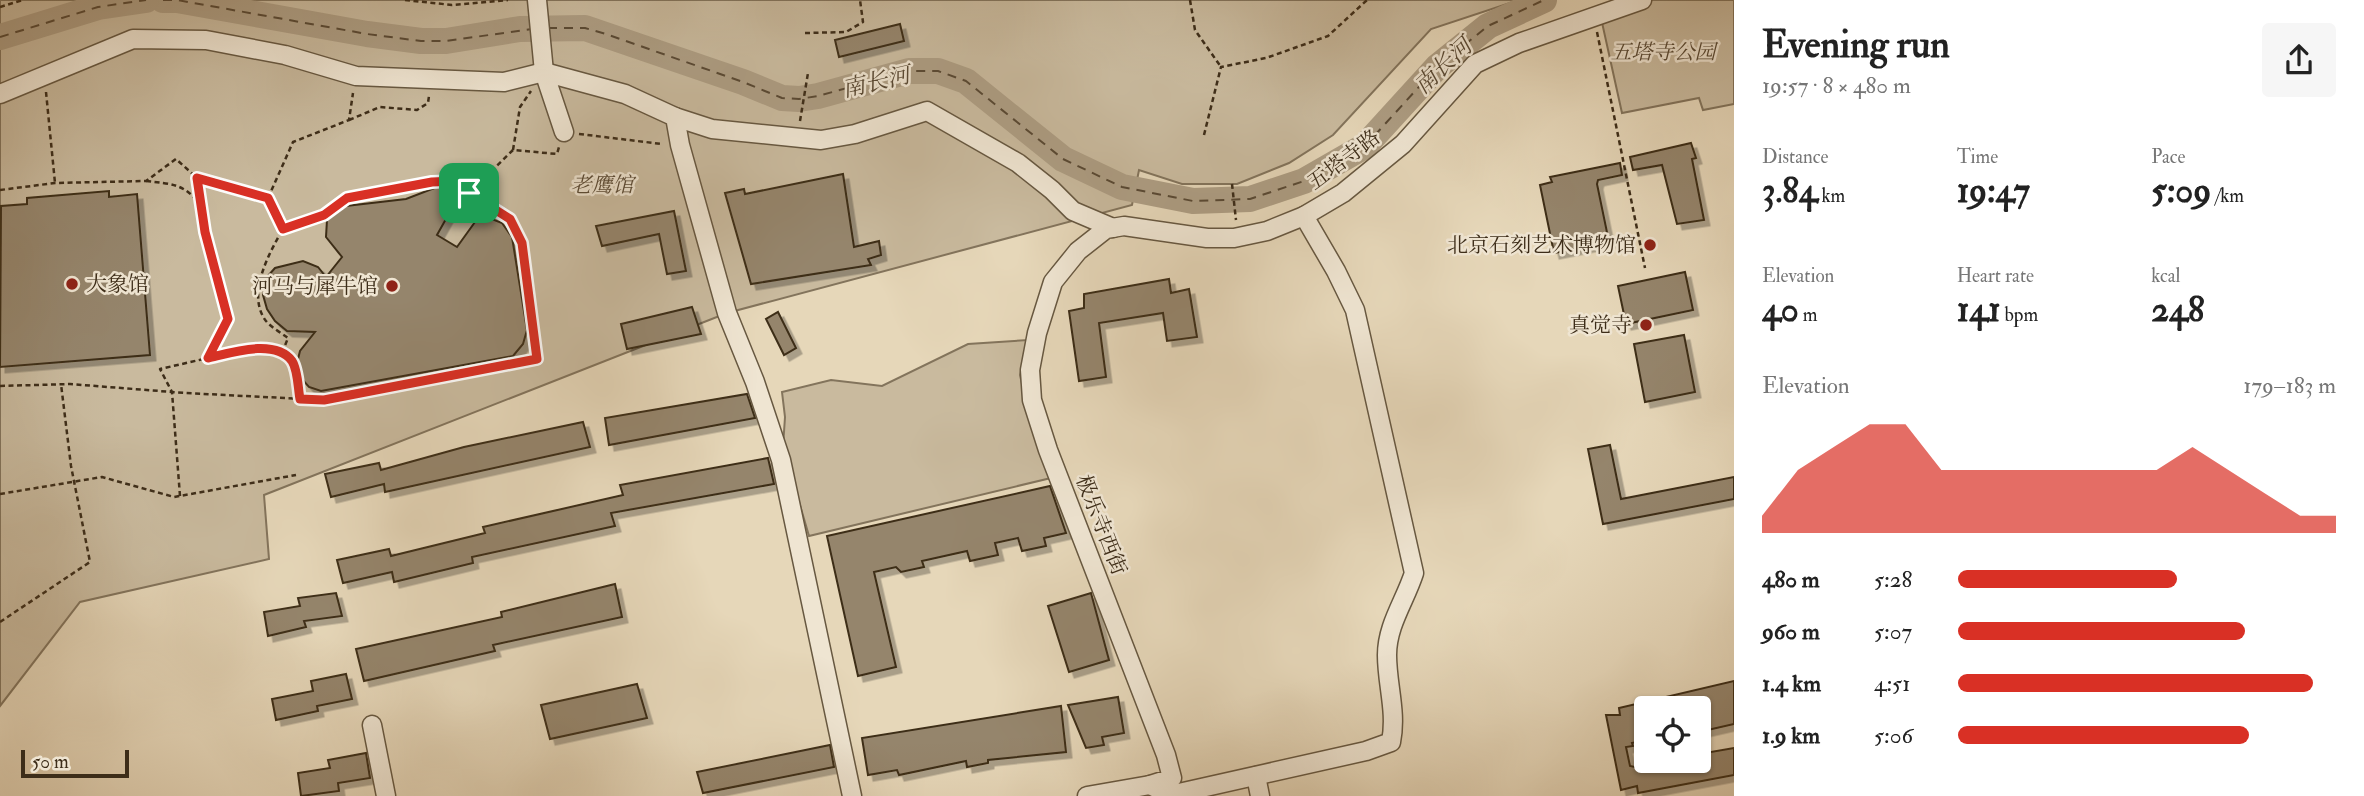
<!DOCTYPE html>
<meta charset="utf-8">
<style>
body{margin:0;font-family:"IM FELL Double Pica","Noto Serif SC",serif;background:#f6f6f6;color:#222;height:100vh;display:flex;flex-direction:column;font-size:26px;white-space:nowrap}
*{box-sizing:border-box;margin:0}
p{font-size:23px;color:#767676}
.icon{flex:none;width:38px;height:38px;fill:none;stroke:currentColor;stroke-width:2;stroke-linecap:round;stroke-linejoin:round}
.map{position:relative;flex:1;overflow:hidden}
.details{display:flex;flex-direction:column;background:#fff;width:630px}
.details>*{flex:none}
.tools{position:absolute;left:1634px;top:696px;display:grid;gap:14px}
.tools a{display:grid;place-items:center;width:77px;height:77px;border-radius:7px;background:#fff;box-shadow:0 2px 5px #0004;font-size:35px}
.scale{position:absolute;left:21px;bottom:18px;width:108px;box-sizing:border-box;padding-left:7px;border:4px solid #3d2d19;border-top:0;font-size:19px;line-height:24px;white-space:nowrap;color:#3d2d19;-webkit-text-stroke:5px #efe5d2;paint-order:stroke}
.pin{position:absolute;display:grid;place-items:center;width:60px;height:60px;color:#fff;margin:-30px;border-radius:14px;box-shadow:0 4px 10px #0006}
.round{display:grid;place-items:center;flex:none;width:74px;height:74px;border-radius:7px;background:#f6f6f6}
.overview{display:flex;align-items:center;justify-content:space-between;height:119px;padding:0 28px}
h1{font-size:38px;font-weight:700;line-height:52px}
.metrics{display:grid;grid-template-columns:repeat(3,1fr);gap:10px;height:119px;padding:7px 28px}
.metrics div{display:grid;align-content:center}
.metrics b{font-size:35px;font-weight:700}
.metrics small{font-size:19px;font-weight:400}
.metrics p{font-size:19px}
.chart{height:196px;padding:14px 28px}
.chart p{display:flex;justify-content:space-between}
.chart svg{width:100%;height:126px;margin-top:7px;fill:#d93025;opacity:.7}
ul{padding:0 28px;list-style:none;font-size:23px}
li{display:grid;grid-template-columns:112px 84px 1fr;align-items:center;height:52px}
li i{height:18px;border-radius:9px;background:#d93025}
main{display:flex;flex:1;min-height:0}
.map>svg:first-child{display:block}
.green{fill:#c9ba9e;stroke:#83745c;stroke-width:2}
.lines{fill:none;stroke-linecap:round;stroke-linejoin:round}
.river{stroke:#ad9d83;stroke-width:26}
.ferry{stroke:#594934;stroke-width:2;stroke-dasharray:9 7;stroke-linecap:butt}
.building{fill:#95856c;stroke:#3d2d19;stroke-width:2;filter:url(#shadow)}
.minor-casing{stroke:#675841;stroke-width:21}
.path{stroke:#3d2d19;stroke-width:2.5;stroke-dasharray:5 3.5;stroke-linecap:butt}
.minor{stroke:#efe5d2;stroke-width:18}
.route-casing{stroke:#fff;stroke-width:14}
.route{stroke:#d93025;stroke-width:9}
.poi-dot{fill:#8f2418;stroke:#efe5d2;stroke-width:2.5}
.labels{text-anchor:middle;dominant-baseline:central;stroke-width:5;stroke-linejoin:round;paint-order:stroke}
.park-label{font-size:21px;font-style:italic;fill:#594934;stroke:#efe5d2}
.street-label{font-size:21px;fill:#3d2d19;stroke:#efe5d2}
.poi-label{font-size:21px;fill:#3d2d19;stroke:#efe5d2;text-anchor:end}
.water-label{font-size:23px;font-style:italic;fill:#594934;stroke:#efe5d2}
</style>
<main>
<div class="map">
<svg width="1734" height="796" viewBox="0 0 1734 796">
<defs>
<filter id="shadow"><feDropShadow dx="5.5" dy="5.5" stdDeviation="0" flood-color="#0004"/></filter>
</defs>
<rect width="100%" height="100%" fill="#e6d7b9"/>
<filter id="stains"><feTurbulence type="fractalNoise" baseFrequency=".00286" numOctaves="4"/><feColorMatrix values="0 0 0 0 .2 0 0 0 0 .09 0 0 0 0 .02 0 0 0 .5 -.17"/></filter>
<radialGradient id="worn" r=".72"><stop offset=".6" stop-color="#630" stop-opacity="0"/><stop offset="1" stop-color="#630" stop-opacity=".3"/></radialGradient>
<!-- green -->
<g class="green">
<path d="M0,0H1519L1431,29L1333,135L1289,163L1237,184H1182L1139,170L1132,205L727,313L264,495L269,559L80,602L0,706Z"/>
<path d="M1648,0H1734V104L1703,110L1699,98L1622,113L1601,18Z"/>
<path d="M1028,340L1020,375L1031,425L1051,478L809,536L783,447L785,417L782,392L831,380L882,386L968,344Z"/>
</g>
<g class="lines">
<!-- river -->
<g class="river">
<path d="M163,0H177L367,34L421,41H446L520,29L585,28L743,82L782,98L799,99L818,96L909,71H938L966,81L1063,159L1122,187L1193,201L1250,199L1304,181L1365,146L1437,67L1488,26L1544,0"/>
<path d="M0,37L98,7L146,0"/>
</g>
<!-- ferry -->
<g class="ferry">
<path d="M163,0H177L367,34L421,41H446L532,29"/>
<path d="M548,28H585L606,34L743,82L782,98L799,99L818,96L909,71H938L966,81L1063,159L1122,187L1193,201L1250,199L1304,181L1365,146L1437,67L1488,26L1544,0"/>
<path d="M0,37L98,7L146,0"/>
</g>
</g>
<!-- building -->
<g class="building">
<path d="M900,24L904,41L839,57L835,40Z"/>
<path d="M1691,143L1696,158L1692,159L1704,220L1677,224L1662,165L1633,170L1630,157Z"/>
<path d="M1620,163L1622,175L1598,180L1597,184L1609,242L1554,253L1540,185L1552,182L1550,177Z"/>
<path d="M843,174L854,247L879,241L881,255L868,259L871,265L751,284L725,193L744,189L745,194Z"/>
<path d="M437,187L450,191L455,203L437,235L457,247L475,222L487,217L502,223L512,237L527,330L523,344L513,356L321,391L309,387L300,377L297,363L300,351L315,332L287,331L275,321L267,309L263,295L267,277L275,268L303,261L318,267L326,277L342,257L326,237L327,220L346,206L406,199Z"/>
<path d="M109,191V197L137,194L150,355L0,367L1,206L27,204V198Z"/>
<path d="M674,211L686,271L667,274L659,234L602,246L596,226Z"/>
<path d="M1685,272L1693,310L1626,324L1618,286Z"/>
<path d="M1169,279L1171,293L1189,289L1197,337L1167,341L1163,313L1099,323L1106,377L1079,381L1069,311L1084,308V294Z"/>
<path d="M692,307L701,334L627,349L621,324Z"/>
<path d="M778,312L796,348L784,355L766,319Z"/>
<path d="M1684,335L1695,392L1645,402L1634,344Z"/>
<path d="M747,394L755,418L609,445L605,418Z"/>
<path d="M583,422L590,447L385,492L384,484L331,497L325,474L379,463L381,470L464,447Z"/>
<path d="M1610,445L1621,499L1734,477V499L1603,524L1588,449Z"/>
<path d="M768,458L774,484L611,513L615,526L472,557L473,563L394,582L392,572L343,583L337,560L389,549L391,556L485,533L483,527L623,495L620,485Z"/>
<path d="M1050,486L1066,533L1044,538L1046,546L1022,551L1018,538L995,543L998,555L970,561L967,551L922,561L924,567L901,572L896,567L874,572L896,667L858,676L827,536Z"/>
<path d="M615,584L622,617L493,645L495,651L364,681L356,649L502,617L501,612Z"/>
<path d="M336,593L342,616L304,621L306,627L268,636L264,612L300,606L298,598Z"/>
<path d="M1091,593L1109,660L1069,672L1048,606Z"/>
<path d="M346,674L352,699L317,706L318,711L276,720L272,699L313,691L311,681Z"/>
<path d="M1734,681V724L1699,732V709H1647V740L1632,743L1633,746L1626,747L1630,766L1635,767L1668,761H1699V754L1734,748V775L1638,793L1637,786L1621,790L1606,715H1620L1619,708Z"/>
<path d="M637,684L647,718L550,739L541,705Z"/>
<path d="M1118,697L1124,733L1102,737L1104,745L1086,748L1068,705Z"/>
<path d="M1061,706L1066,752L988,760V763L967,767L966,761L899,775L897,770L868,775L862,738Z"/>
<path d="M830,745L834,767L703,793L697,772Z"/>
<path d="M366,753L370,778L338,783L339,791L301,796L298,773L330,768L328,760Z"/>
</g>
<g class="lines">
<!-- minor casing -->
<g class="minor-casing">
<g id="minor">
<path d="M537,0L544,72L564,132"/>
<path d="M0,94L133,39L206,40L285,55L356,76L504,82L544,72L625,94L675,117L680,145L727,313L755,382L781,460L852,796"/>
<path d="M675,117L712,129L821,140L855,134L927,111L1018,163L1052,190L1073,211L1113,228"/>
<path d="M372,725L386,796"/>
<path d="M1256,776L1260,796"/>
<path d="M1150,785L1170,795L1366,751L1391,742C1397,712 1387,685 1387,655C1387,625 1405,601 1414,573L1355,310L1336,271L1304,216"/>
<path d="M1087,796L1150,785L1172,778L1166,755L1048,450L1032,400L1030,370L1037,333L1053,282L1078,251L1106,229L1124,226L1207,238H1234L1267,231L1304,216L1343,193L1403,144L1475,64L1519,43L1642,0"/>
</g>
</g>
<!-- path -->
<g class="path">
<path d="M405,0L452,5L508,0"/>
<path d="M1190,0L1195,30L1221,67"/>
<path d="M0,7L23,0"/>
<path d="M1597,32L1645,268"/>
<path d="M805,33L846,32L863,22L860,0"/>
<path d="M46,92L55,183"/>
<path d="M349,120L380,107L417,110L428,103L429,96"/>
<path d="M800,121L808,73"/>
<path d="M579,134L662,144"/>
<path d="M1204,135L1221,67L1266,58L1328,36L1367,0"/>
<path d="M513,150L520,107L531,91"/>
<path d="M197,178L268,198L283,229"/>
<path d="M146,181C172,184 183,183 201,205"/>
<path d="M1232,184L1236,220"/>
<path d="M0,190L55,183L146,181L176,159L197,178L205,232L228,319L208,358L254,348L282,353L288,338C281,333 271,327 266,321C246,295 269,253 283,229L324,215L347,198L432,182L456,181L469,193L513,150L557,154L559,147"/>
<path d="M268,198L293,142L349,120L353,93"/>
<path d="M282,353L293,362L300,399"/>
<path d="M0,386L70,384L185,393L324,400L537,359L522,243L510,219L469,193"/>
<path d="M0,494L102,477L174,497L296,475"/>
<path d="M180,496L172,392L160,369L208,358"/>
<path d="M0,622L90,562L71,466L61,384"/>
</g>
<!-- minor -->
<use href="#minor" class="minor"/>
</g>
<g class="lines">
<!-- route casing -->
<g class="route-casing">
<path id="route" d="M197,178L268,198L283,229L324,215L347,198L432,182L456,181L469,193L510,219L522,243L537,359L324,400L300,399C298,389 298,370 292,361C275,338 230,353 208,358L228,319L205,232Z"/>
</g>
<!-- route -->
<use href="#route" class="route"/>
</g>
<!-- markers -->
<g class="poi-dot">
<circle cx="1650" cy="245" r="7"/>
<circle cx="72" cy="284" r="7"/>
<circle cx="392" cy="286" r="7"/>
<circle cx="1646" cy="325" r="7"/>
</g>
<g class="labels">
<!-- park labels -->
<g class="park-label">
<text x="1663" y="52">五塔寺公园</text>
<text x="602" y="185">老鹰馆</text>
</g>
<!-- street labels -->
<g class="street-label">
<text transform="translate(1344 160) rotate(-37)">五塔寺路</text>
<text transform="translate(1101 525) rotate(69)">极乐寺西街</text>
</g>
<!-- poi labels -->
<g class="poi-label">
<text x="1636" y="245">北京石刻艺术博物馆</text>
<text x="86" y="284" text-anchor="start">大象馆</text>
<text x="378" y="286">河马与犀牛馆</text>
<text x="1632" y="325">真觉寺</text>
</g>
<!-- water labels -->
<g class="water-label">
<text transform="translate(1443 66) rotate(-43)">南长河</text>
<text transform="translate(876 82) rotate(-13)">南长河</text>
</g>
</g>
<rect width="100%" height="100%" filter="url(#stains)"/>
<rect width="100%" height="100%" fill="url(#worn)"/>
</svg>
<div class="tools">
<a><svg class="icon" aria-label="locate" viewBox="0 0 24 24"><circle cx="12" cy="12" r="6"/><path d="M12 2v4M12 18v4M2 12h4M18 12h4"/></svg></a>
</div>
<div class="scale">50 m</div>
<div class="pin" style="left:469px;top:193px;background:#1e9e55"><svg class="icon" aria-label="arrive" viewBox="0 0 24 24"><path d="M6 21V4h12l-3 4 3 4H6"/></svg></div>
</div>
<section class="details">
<div class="overview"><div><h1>Evening run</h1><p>19:57 · 8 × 480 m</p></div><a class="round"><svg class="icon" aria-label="share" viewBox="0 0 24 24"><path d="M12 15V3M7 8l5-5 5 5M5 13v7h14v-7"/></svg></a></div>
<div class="metrics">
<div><p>Distance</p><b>3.84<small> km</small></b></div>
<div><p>Time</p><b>19:47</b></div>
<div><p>Pace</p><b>5:09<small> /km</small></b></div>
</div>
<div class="metrics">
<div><p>Elevation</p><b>40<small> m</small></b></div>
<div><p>Heart rate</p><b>141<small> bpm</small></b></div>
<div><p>kcal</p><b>248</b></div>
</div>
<div class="chart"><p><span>Elevation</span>179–183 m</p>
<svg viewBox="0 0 160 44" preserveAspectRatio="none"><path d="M0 44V38L10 22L20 14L30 6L40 6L50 22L60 22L70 22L80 22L90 22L100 22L110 22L120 14L130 22L140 30L150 38L160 38V44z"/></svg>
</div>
<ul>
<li><b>480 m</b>5:28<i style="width:58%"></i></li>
<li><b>960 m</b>5:07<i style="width:76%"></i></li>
<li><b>1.4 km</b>4:51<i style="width:94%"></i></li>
<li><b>1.9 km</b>5:06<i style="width:77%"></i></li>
</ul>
</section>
</main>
